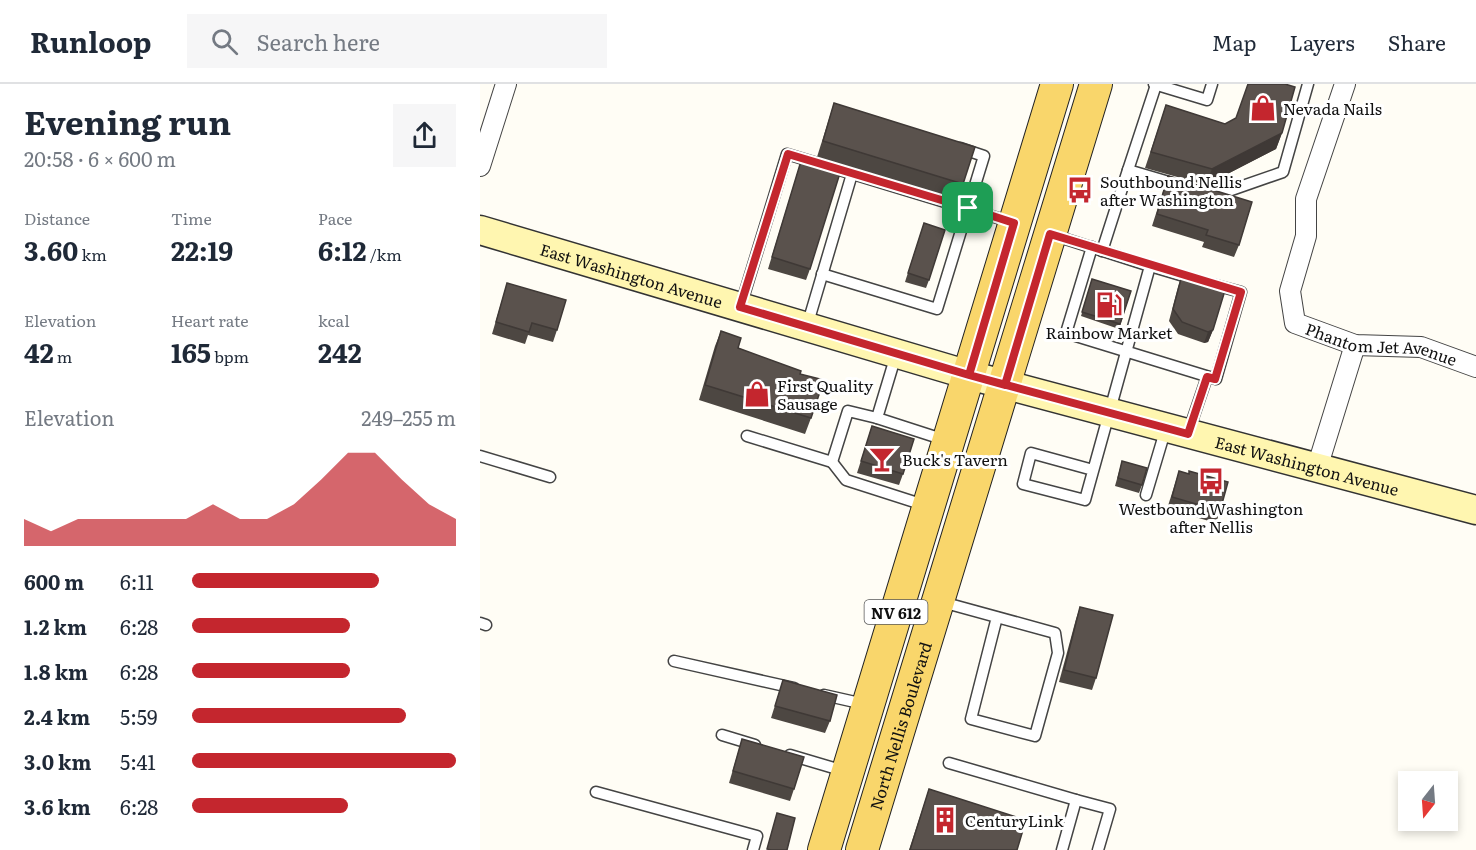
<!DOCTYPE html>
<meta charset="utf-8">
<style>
body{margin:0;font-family:Literata,serif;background:#f6f6f7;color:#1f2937;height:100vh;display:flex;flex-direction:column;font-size:22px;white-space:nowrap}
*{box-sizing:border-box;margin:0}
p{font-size:20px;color:#747a83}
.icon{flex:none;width:33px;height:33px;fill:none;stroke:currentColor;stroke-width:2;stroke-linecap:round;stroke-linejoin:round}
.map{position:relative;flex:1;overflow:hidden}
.side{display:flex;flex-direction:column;background:#fff;width:480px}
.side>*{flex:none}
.needle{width:39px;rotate:197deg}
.tools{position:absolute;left:918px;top:687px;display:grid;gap:12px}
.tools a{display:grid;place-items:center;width:60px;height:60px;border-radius:0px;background:#fff;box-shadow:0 3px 9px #0003;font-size:30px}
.pin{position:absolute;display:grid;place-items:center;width:51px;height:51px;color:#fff;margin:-26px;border-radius:12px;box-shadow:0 3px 9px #0006}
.round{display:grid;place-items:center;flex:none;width:63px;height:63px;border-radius:0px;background:#f6f6f7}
.headline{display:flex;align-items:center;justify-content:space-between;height:102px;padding:0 24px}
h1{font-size:33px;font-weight:700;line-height:45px}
.metrics{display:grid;grid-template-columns:repeat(3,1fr);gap:9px;height:102px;padding:6px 24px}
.metrics div{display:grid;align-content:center}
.metrics b{font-size:26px;font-weight:700}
.metrics small{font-size:16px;font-weight:400}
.metrics p{font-size:16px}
.chart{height:168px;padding:12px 24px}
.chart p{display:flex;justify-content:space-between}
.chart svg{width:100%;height:108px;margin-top:6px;fill:#c4262e;opacity:.7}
ul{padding:0 24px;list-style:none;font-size:20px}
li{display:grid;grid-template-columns:96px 72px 1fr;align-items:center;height:45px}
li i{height:15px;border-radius:8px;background:#c4262e}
header{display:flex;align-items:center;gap:36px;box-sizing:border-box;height:84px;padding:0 30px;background:#fff;border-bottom:2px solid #e0e1e3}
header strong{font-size:28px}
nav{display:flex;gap:33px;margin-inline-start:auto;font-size:21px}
.search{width:420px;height:54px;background:#f6f6f7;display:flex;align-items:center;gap:15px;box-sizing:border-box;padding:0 21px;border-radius:0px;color:#747a83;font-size:22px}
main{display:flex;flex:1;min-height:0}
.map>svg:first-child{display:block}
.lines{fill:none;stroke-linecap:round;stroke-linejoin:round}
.lane-casing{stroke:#444;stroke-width:13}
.street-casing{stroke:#444;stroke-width:22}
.secondary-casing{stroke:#333;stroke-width:31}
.primary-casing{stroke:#222;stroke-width:34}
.lane{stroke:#fff;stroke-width:10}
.street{stroke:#fff;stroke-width:20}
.secondary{stroke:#fff6b0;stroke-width:28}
.primary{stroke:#f9d66b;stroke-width:32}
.wall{fill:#4d4742}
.shaded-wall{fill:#3f3936}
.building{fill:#5a524d;stroke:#3f3936;stroke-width:1.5}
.route-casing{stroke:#fff;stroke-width:12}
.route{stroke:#c4262e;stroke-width:8}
.labels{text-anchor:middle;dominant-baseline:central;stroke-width:6;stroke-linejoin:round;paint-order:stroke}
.shield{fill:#fff;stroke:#585858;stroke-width:1.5}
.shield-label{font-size:15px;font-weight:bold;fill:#111}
.poi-label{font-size:16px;fill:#111;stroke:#fff;text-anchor:start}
.street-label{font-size:16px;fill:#111;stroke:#fff}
</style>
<header>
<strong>Runloop</strong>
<div class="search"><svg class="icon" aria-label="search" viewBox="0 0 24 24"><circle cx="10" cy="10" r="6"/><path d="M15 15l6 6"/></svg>Search here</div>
<nav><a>Map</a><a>Layers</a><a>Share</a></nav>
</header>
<main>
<section class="side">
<div class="headline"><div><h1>Evening run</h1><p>20:58 · 6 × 600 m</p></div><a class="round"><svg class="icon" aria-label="share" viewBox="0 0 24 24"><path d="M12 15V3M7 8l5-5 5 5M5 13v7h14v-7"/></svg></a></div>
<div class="metrics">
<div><p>Distance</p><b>3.60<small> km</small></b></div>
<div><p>Time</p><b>22:19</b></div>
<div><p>Pace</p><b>6:12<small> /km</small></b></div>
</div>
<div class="metrics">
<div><p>Elevation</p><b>42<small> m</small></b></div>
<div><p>Heart rate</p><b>165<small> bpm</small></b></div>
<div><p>kcal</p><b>242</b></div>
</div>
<div class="chart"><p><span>Elevation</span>249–255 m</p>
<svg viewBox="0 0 160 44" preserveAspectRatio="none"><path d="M0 44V33L10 38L20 33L30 33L40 33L50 33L60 33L70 27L80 33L90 33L100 27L110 17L120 6L130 6L140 17L150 27L160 33V44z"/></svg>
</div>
<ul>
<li><b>600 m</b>6:11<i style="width:71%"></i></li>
<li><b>1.2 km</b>6:28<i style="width:60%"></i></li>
<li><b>1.8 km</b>6:28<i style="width:60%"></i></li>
<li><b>2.4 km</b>5:59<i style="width:81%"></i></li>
<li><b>3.0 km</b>5:41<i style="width:100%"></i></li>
<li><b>3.6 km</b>6:28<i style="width:59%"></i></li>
</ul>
</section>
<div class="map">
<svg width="996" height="766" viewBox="0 0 996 766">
<rect width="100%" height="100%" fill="#fffdf5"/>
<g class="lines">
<!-- lane casing -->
<g class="lane-casing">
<g id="lane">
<path d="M674,0L727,16L732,0"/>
<path d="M676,1L648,86L699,101"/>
<path d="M728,110L734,112L803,88L828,0"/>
<path d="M573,151L670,182L605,416L543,400L551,369L613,386"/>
<path d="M612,163L586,249L736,295L761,208L735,201"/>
<path d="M622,167L648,86"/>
<path d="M670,182L714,195"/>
<path d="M342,190L457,225L504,72L480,64"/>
<path d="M261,221L307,70L531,138"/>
<path d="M327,242L372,90"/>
<path d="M416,271L397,334L465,356"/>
<path d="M708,349L727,293"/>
<path d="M267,352L352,378L368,327L397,334"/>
<path d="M0,372L70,393"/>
<path d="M352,378L366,396L447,422"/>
<path d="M666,411L686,344"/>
<path d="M462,518L575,549L578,569L555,652L491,635L517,533"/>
<path d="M0,539L6,541"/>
<path d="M194,577L314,604"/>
<path d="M344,611L384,620"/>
<path d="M242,651L275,661"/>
<path d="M310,671L364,687"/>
<path d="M469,679L596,716L582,766"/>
<path d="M116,708L277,752L273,766"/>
<path d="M596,716L630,725L618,766"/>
</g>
</g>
<!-- street casing -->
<g class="street-casing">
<g id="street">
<path id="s1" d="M865,0L826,115V152L810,207L815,239L875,261L941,263L996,283"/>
<path d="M0,82L26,0"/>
<path d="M837,384L875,261"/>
</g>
</g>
<!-- secondary casing -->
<g class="secondary-casing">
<g id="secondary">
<path id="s2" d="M0,146L489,291L996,426"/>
</g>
</g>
<!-- primary casing -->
<g class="primary-casing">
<g id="primary">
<path d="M344,766L577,0"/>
<path id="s3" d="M382,766L616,0"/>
</g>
</g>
<!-- lane -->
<use href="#lane" class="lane"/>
<!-- street -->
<use href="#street" class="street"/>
<!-- secondary -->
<use href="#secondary" class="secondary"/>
<!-- primary -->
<use href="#primary" class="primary"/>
</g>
<!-- wall -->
<g class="wall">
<path d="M354,19L483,100L477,116L337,73Z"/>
<path d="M686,21L745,40L802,49L796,65L726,101L665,84Z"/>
<path d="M321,77L330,185L326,196L288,185Z"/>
<path d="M688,92L759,161L754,173L722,163L724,158L672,142Z"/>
<path d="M441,148L449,196L446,204L425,198Z"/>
<path d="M702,191L733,246L728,258L724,259L698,250L689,237L698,203Z"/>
<path d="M612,195L651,207L639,245L601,232Z"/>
<path d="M27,199L77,246L73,258L48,251L45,260L12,250Z"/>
<path d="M241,247L258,264L320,290L331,334L325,350L219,316L235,262Z"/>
<path d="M392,342L423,390L419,401L377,389Z"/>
<path d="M642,377L662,401L659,409L635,402Z"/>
<path d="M699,387L709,390L740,427L736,439L687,425Z"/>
<path d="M600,523L616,594L612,606L579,598L596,535Z"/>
<path d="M303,596L350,637L345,649L291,634Z"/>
<path d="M262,655L314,705L310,717L249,699Z"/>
<path d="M449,705L537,766H429Z"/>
</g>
<!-- shaded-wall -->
<g class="shaded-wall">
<path d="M802,49L796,65L726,101L732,85Z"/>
<path d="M733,246L728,258L724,259L728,248Z"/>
</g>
<!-- building -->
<g class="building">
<path d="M768,0H805L815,3L802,49L732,85L671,68L686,21L745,40L756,34Z"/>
<path d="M354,19L495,63L483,100L343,57Z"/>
<path d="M321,77L360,89L330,185L292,173Z"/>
<path d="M688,92L772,118L759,161L726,151L728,146L677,130Z"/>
<path d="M444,139L465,146L449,196L428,189Z"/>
<path d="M702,191L746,203L733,246L728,248L702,238L693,225Z"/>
<path d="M612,195L651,207L640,240L602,228Z"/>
<path d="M27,199L86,216L77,246L52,239L49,248L16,238Z"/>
<path d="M241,247L261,254L258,264L321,287L320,290L344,296L331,334L225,301Z"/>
<path d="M392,342L434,355L423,390L381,377Z"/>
<path d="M642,377L667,384L662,401L638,394Z"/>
<path d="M699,387L709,390V387L748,398L740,427L692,413Z"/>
<path d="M600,523L633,531L616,594L584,586Z"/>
<path d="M303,596L357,611L350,637L295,622Z"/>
<path d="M262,655L324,673L314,705L253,687Z"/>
<path d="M449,705L546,736L537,766H430Z"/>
<path d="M297,729L315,734L307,766H291L287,765Z"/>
</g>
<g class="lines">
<!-- route casing -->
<g class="route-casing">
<path id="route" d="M488,124L308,70L260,223L489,291L686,344L708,350L727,293L735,295L761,208L570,150L525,301L489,291L534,139L488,124"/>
</g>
<!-- route -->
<use href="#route" class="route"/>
</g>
<!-- icons -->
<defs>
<g id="shop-bare" transform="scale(2.07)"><path d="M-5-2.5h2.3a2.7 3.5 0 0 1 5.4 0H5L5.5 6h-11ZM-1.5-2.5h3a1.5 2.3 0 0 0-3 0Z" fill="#c4262e" stroke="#fff" stroke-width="2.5" paint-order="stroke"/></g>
<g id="bus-bare" transform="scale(2.07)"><path d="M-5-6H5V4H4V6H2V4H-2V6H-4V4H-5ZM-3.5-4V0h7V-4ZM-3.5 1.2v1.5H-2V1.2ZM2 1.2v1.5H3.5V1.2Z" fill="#c4262e" stroke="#fff" stroke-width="2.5" paint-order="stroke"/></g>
<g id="fuel-bare" transform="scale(2.07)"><path d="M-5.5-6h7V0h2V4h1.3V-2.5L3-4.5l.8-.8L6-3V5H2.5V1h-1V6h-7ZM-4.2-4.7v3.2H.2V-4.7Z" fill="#c4262e" stroke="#fff" stroke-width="2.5" paint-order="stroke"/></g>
<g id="bar-bare" transform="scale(2.07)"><path d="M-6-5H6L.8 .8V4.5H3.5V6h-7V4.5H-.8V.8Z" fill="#c4262e" stroke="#fff" stroke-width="2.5" paint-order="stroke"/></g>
<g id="building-bare" transform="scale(2.07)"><path d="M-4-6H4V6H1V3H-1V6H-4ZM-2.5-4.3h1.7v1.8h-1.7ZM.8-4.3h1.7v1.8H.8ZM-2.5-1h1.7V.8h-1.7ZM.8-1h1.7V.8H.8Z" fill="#c4262e" stroke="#fff" stroke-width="2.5" paint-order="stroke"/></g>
</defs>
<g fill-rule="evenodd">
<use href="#shop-bare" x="783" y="24"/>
<use href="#bus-bare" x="600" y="106"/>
<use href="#fuel-bare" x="629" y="221"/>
<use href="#shop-bare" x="277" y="310"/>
<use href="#bar-bare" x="402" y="375"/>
<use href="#bus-bare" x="731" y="397"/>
<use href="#building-bare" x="465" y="736"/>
</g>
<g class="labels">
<!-- shield labels -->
<rect class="shield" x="384.5" y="516" width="63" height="24" rx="4.5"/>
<g class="shield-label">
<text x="416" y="528">NV 612</text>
</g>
<!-- poi labels -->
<g class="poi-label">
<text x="803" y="24">Nevada Nails</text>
<text x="620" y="97">Southbound Nellis<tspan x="620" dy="18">after Washington</tspan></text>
<text x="629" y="248" text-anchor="middle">Rainbow Market</text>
<text x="297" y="301">First Quality<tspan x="297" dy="18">Sausage</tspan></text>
<text x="422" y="375">Buck's Tavern</text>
<text x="731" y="424" text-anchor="middle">Westbound Washington<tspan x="731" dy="18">after Nellis</tspan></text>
<text x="485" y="736">CenturyLink</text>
</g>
<!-- street labels -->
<g class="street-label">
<text stroke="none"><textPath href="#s2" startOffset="158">East Washington Avenue</textPath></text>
<text stroke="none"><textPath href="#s1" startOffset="338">Phantom Jet Avenue</textPath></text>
<text stroke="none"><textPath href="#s2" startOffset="860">East Washington Avenue</textPath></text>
<text stroke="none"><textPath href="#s3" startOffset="130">North Nellis Boulevard</textPath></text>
</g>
</g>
</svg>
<div class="tools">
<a><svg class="needle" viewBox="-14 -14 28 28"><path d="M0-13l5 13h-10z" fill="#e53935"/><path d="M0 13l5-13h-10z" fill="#747a83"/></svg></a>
</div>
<div class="pin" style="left:488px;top:124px;background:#1e9e55"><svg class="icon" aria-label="arrive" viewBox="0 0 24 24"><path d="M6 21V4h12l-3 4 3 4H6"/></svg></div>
</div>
</main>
